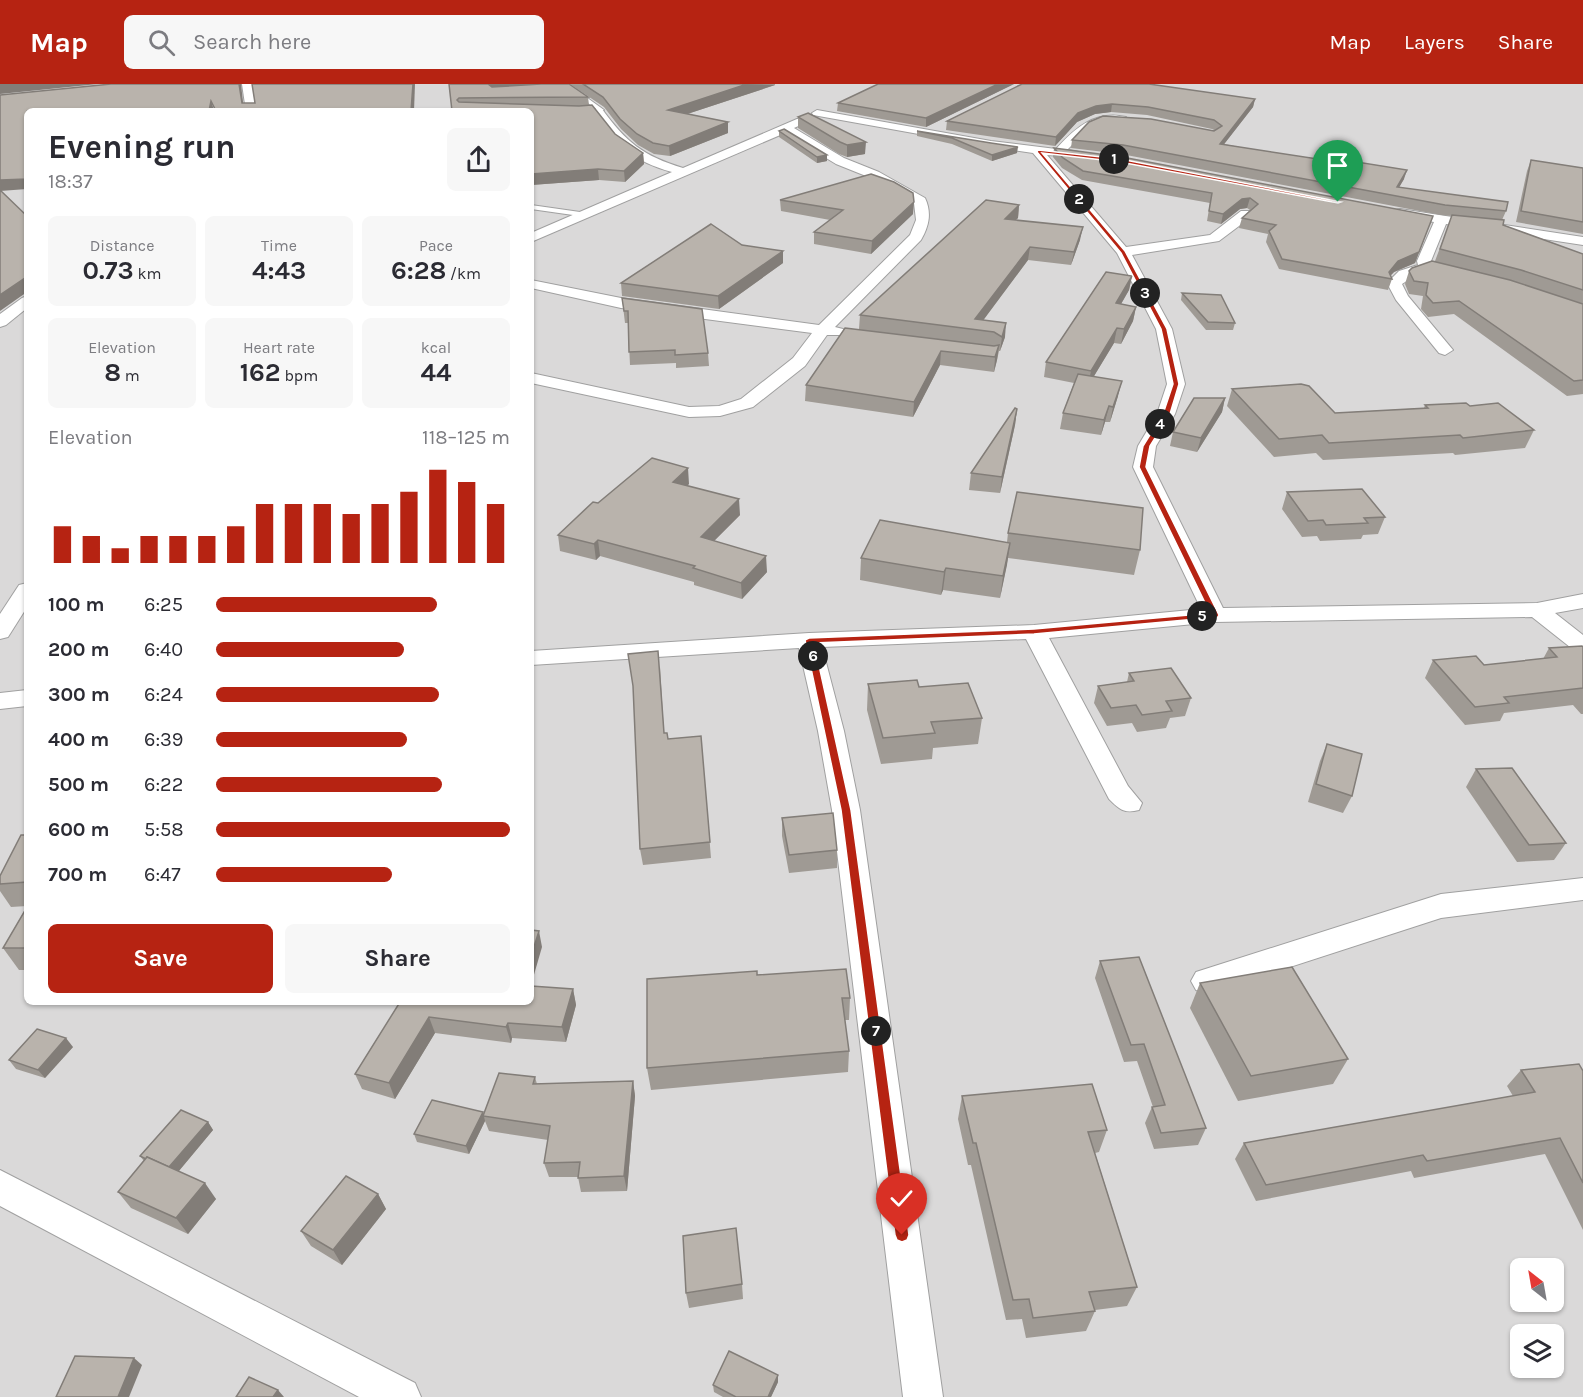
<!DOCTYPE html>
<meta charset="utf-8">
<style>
body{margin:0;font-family:Karla,sans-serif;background:#f7f7f7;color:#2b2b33;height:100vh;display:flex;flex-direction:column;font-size:22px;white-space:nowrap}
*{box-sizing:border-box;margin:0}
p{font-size:20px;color:#7c7c81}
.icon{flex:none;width:33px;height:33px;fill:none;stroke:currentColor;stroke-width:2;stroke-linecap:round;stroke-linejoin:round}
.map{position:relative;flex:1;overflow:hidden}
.drawer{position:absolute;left:24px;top:24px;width:510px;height:897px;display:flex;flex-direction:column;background:#fff;border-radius:9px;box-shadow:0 2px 4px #0004}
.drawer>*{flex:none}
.needle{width:39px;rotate:329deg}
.fabs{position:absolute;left:1510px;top:1174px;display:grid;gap:12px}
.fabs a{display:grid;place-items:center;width:54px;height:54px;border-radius:9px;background:#fff;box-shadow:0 2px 4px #0004;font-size:30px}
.pin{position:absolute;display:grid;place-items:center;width:51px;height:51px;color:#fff;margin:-62px -26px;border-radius:50% 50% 50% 0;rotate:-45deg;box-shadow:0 0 6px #0007}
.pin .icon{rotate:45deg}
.km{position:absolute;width:30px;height:30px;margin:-15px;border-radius:50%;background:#222;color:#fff;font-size:16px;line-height:30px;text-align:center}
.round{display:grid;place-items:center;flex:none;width:63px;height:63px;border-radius:9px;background:#f7f7f7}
.head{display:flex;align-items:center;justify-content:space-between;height:102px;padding:0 24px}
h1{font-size:33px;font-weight:700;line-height:45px}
.stats{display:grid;grid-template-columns:repeat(3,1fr);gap:9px;height:102px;padding:6px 24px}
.stats div{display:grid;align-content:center;border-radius:9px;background:#f7f7f7;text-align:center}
.stats b{font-size:26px;font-weight:700}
.stats small{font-size:16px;font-weight:400}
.stats p{font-size:16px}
.chart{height:168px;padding:12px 24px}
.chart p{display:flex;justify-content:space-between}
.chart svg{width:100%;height:108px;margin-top:6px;stroke:#b62312;stroke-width:6}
.action{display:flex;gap:12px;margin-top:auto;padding:12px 24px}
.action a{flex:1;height:69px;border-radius:9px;background:#b62312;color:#fff;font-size:24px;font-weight:700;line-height:69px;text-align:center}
.action a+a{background:#f7f7f7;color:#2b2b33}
ul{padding:0 24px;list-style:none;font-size:20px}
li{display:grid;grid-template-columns:96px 72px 1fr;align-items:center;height:45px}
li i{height:15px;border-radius:8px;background:#b62312}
header{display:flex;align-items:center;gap:36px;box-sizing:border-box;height:84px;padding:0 30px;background:#b62312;color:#fff}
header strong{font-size:28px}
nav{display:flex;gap:33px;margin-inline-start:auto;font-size:21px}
.search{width:420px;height:54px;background:#f7f7f7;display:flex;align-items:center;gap:15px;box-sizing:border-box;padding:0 21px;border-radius:9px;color:#7c7c81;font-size:22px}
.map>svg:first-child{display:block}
.residential{fill:#dad9d9;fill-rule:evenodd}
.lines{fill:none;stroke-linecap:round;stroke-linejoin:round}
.lane-casing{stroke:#a0a0a0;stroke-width:2}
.street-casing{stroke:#a0a0a0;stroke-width:2}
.lane{fill:#fff;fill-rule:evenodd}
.street{fill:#fff;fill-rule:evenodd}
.wall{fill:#9f9a94}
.shaded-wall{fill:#827d78}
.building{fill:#b9b3ac;stroke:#827d78;stroke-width:1.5}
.route{fill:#b62312;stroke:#fff;stroke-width:1.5}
</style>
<header>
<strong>Map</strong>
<div class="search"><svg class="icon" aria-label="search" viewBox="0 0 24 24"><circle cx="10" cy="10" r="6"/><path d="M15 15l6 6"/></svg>Search here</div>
<nav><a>Map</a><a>Layers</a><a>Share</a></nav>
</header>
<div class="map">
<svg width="1583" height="1313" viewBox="0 0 1583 1313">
<rect width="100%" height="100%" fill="#eceae2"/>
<!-- residential -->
<path class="residential" d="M0,0H1583V1313H0ZM27,27H531V918H27ZM1521,1185H1554V1218H1521ZM1521,1251H1554V1284H1521Z"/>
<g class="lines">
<!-- lane casing -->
<g class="lane-casing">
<g id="lane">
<path d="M571,5H575L604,26L584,29V27L596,25L571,7Z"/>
<path d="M531,121L580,128L583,130L580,132L531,125Z"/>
</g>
</g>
<!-- street casing -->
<g class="street-casing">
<g id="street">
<path d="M242,0H252L256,27H246Z"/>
<path d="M598,24L602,25C626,58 643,72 683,84L797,35H805V39L794,44L844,74L879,88L925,114C932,129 929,142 921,156L835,243L843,245L845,248L843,251H827L805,282L753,323L720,332L689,333L531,299V289L689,323L719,322L741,315L793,274L812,249L621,224L531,204V196L621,214L819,241L910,151L916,136L914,119L871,94L836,80L785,49L531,158V149L672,88C632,77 616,61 593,27Z"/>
<path d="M817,26L991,57L1056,65C1075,44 1095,26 1126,33V37L1096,41L1083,50L1067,66L1090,70V74L1047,71L1126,163L1210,151L1241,127H1251L1253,130L1251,133L1219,157L1132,171L1172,245L1185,300L1175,330L1156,362L1153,383L1223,524L1537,519L1583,510V524L1555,529L1583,551V569L1575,567L1532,533L1215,538L1049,554L1128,702L1142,719L1139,726C1124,730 1119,725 1109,715L1026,555L822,563L844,647L860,726L943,1313H903L832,726L818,647L799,564L531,581V567L809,549L1034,541L1201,525L1133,383L1138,362L1157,330L1167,300L1156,245L1117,169L1033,69L991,63L813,31L812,29Z"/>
<path d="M1400,125L1583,153V161L1446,140L1431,177L1433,181L1446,184L1448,187L1446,190L1419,189L1402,200L1408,212L1453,266L1445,271L1439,269L1396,216L1387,199L1399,187L1418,181L1417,177L1434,138L1395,132L1393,129L1395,126Z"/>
<path d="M27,212V224L6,241L0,243V230L22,214Z"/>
<path d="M27,499V523L8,553L0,555V530L19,501Z"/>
<path d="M27,606V622L0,625V609Z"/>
<path d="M1583,794V816L1441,834L1207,910L1196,906L1191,897L1196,888L1441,810Z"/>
<path d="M0,1086L415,1299L421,1313H359L0,1122Z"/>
</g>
</g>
<!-- lane -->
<use href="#lane" class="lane"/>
<!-- street -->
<use href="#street" class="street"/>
</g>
<!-- wall -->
<g class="wall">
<path d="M449,0L588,13L589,21L615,50L643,69L644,80L625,98L599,96L531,101V27H452Z"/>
<path d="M570,0H775V1L687,30L728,38V49L670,72L654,70L638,61L621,45L604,23Z"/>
<path d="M1014,0L926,43L837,27L838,19Z"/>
<path d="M1022,0L1255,15L1253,23L1224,60L1404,95L1399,103L1506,127L1502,136L1503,141L1583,170V310L1567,312L1454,230L1428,233L1421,225L1423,212L1409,210L1405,200L1409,187L1435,177L1452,132L1441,131L1121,70L1071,64L1072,56L1214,46L1212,45L1147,31L1111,28L1095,30L1077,38L1055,62L946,46L947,37Z"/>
<path d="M798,33L865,70L847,73L839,70L798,44Z"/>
<path d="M779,47L827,71V77L817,79L779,53Z"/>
<path d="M917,47L991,59L1017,69L992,77L952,60L917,52Z"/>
<path d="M1054,64L1433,132L1415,179L1394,188L1390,192L1392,195L1388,206L1279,185L1266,158L1268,150L1239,144L1242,134L1250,126L1247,124L1240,125L1221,140L1207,137L1210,119L1082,96L1062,84L1053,73Z"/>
<path d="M1531,76L1583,84V150L1516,138L1527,87Z"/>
<path d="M780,116L913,130L871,170L814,160V148L830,136L781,127Z"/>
<path d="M1019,121L1018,134L1015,136L1080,156L1071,181L1028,176L983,236L1005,253L1000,267H999L997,276L994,288L940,281L913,333L805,317L806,301L859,245L860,231Z"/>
<path d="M783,179L719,225L622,212L621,199Z"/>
<path d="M1132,192L1129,206L1121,220L1136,223L1133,237L1121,260L1114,259L1094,292L1118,312L1110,338H1105L1101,351L1060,345L1063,329L1074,299L1044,293L1046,278Z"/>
<path d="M1182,209L1235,239L1233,246H1206L1181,216Z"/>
<path d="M622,214L708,269L709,282L676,284V279L630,281L628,239H625Z"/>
<path d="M1232,305L1335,329L1424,324L1425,321L1470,322L1534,346L1525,364L1455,371L1453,369L1323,376L1316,369L1274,373L1227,322Z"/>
<path d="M1225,314L1222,328L1197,368L1170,362L1173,348Z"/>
<path d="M1017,325L1015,341L1000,409L969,406L971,389Z"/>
<path d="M689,400L687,402L740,431L714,457L767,488L742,515L694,501V498L600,472L596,476L560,467L558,451L598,419Z"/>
<path d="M1287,408L1385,433L1378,450L1363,451L1361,455L1320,457L1317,452L1302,453L1282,425Z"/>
<path d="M1008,449L1140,466L1134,491L1008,474L1000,514L943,506L941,511L860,496L861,474L1007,458Z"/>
<path d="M1583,563V630H1581L1573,621L1504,629L1500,637L1465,641L1425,594L1433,576L1484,581L1543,575L1549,564Z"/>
<path d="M660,583L664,649L668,655L701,652L711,774L643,781L640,765Z"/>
<path d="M1129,589L1191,614L1185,632L1170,634L1166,644L1137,648L1132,639L1107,642L1094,619L1098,602L1127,598Z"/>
<path d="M868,600L919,603L982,634L978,660L933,664L932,675L881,680L867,626Z"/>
<path d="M1327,660L1352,712L1343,729L1308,718L1320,677Z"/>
<path d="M1476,685L1566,759L1554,776L1517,778L1466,703Z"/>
<path d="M782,734L837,766V784L789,789L782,752Z"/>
<path d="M27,751V822L11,823L0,807V792Z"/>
<path d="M27,823V886H19L3,864Z"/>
<path d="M1100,877L1206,1044L1198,1061L1154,1065L1145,1039L1152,1023H1153L1137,977L1124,978L1095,894Z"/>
<path d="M757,891L850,914L849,936H845L849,967L848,988L651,1006L647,984Z"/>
<path d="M1200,899L1348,975L1333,1000L1238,1017L1190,924Z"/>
<path d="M573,905L576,921L566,958L512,954L511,959L435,949L395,1015L362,1005L355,990L400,918Z"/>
<path d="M73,963L45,994L16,985L9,976Z"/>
<path d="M1521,986L1583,987V1146L1545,1070L1414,1094L1411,1087L1256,1117L1235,1075L1244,1059L1513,1012L1507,1002Z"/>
<path d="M535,993L537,1000L633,997L635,1012L627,1107L581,1108L578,1093H549L544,1079L548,1056L489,1047L485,1037L469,1070L417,1058L414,1050L483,1028L484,1031Z"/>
<path d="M962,1012L1107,1046L1099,1068L1095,1069L1137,1203L1127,1222L1095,1226V1227L1086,1247L1026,1254L1022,1235L1006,1236L971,1081H968L958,1035Z"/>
<path d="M208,1038L213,1046L178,1088L216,1115L188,1150L131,1124L118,1108L144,1077L140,1072Z"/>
<path d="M378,1110L386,1125L342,1181L311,1162L301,1147Z"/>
<path d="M742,1200L743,1215L689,1224L686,1209Z"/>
<path d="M778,1298L771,1313H723L714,1308L713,1301Z"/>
</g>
<!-- shaded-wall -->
<g class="shaded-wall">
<path d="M0,0H98L0,10Z"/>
<path d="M239,0H241L244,27L242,19Z"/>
<path d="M413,0H415L414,27H411Z"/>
<path d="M486,0H567L490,6Z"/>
<path d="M747,0L775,1L669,36L668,26Z"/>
<path d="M998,0H1014L926,43V34Z"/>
<path d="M1255,15L1253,23L1218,68L1220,60Z"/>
<path d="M211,17L214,26L213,27H209Z"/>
<path d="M1112,20L1111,28L1095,30L1077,38L1055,62L1056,53L1078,29L1096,22Z"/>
<path d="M728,38V49L670,72L669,62Z"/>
<path d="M866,58L865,70L847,73V61Z"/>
<path d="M1018,63L1017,69L992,77V71Z"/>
<path d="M643,69L644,80L625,98L624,87Z"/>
<path d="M827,71V77L817,79V73Z"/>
<path d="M598,85L599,96L531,101V90Z"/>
<path d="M1407,86L1404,95L1394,112L1397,103Z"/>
<path d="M27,95V105L0,107V96Z"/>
<path d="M1250,114L1247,124L1240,125L1221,140L1223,130L1242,115Z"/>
<path d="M914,118L913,130L871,170L872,157Z"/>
<path d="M1019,121L1018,134L1004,148L1005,135Z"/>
<path d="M1433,132L1415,179L1394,188L1388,194L1389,188Z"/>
<path d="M1083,143L1080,156L1071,181L1074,168Z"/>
<path d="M1030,163L1028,176L976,246L975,235Z"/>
<path d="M783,167V179L719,225L718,212Z"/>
<path d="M1132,192L1129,206L1113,234L1116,219Z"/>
<path d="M25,194L27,198V208L0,227V211Z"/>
<path d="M1136,223L1133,237L1121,260L1124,245Z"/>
<path d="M1006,239L1005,253L1000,267L1002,253Z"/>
<path d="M1117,244L1114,259L1088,302L1091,287Z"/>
<path d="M999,261L997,276L994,288L995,273Z"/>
<path d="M941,267L940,281L913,333L914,318Z"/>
<path d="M1122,297L1118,312L1110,338L1113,323Z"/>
<path d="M1225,314L1222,328L1197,368L1201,354Z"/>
<path d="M1109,322L1105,338L1101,351L1104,336Z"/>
<path d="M1017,325L1015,341L1000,409L1002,393Z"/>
<path d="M688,384L689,400L674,413L673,398Z"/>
<path d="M739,415L740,431L702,469L701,453Z"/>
<path d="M598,456L600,472L596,476L594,460Z"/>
<path d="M1010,459L1007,481L1000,514L1003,492Z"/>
<path d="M766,472L767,488L742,515L741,499Z"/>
<path d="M946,484L943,506L941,511L944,488Z"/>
<path d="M539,847L542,863L531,901V872Z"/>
<path d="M573,905L576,921L566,958L562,943Z"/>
<path d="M429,933L435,949L395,1015L389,999Z"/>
<path d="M508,939L512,954L511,959L506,943Z"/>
<path d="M66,954L73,963L45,994L38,986Z"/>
<path d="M633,997L635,1012L627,1107L624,1092Z"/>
<path d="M483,1028L485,1037L469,1070L466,1062Z"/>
<path d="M208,1038L213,1046L173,1094L167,1086Z"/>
<path d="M205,1099L216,1115L188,1150L176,1134Z"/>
<path d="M378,1110L386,1125L342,1181L333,1166Z"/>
<path d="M134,1274L142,1281L129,1313H118Z"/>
<path d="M778,1291V1298L771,1313H768Z"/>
<path d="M278,1306L284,1313H273Z"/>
</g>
<!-- building -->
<g class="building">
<path d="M111,0H239L242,19H255L252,0H413L411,27H216L211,17L209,27H27V95L0,96V11Z"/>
<path d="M449,0H488L492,3L541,0H569L588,13L459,14L457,16L459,18L579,22L592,21L615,50L643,69L624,87L598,85L531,90V27H452Z"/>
<path d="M583,0H747L668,26L728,38L669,62L653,59L637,50L620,35L603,13Z"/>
<path d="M878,0H998L926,34L838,19Z"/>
<path d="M1022,0H1149L1255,15L1220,60L1324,76L1326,73L1407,86L1397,103L1508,118L1506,127L1445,121L1123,61L1072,56L1089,38L1103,32L1151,35L1214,47L1222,42L1214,36L1148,23L1112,20L1096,22L1078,29L1056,53L947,37Z"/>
<path d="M808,29L866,58L847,61L840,58L798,33Z"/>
<path d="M784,45L827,71L817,73L779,47Z"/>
<path d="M917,47L991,59L1018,63L992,71L952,54Z"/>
<path d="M1054,64L1122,73L1433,132L1419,168L1398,177L1389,188L1392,195L1282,175L1269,147L1276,141L1242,134L1258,120L1250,114L1242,115L1223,130L1209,127L1212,109L1083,87L1063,74Z"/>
<path d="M1531,76L1583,84V138L1521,127Z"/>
<path d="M871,90L894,98L913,109L914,118L872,157L814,148L843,126L780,116Z"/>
<path d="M0,106L27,132V194H25L0,211Z"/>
<path d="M986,116L1019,121L1005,135L1083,143L1074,168L1030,163L975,235L1006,239L1002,253L994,248L860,231Z"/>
<path d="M1452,131L1504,136L1503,141L1583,170V206L1521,186L1440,165Z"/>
<path d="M711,140L742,161L783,167L718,212L621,199Z"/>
<path d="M1432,177L1510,196L1583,220V296L1574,297L1459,217L1433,219L1426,211L1428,199L1414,197L1409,187L1412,184Z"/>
<path d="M1106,188L1132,192L1116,219L1136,223L1124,245L1117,244L1091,287L1046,278Z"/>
<path d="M1182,209L1221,211L1235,239L1208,238Z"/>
<path d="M622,214L702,225L708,269L675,271V266L629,268L628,227H624Z"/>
<path d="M845,244L994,262L999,261L995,273L941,267L914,318L806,301Z"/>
<path d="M1078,290L1122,297L1113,323L1109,322L1104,336L1063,329Z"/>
<path d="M1301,300L1309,302L1335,329L1428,324L1425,321L1466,319L1470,322L1498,319L1534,346L1463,354L1460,351L1329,359L1322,351L1279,355L1232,305Z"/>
<path d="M1194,314H1225L1201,354L1173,348Z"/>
<path d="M1015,324L1017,325L1002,393L971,389Z"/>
<path d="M652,374L688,384L673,398L739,415L701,453L766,472L741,499L693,484L695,482L598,456L594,460L558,451L593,418L598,419Z"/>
<path d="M1362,405L1385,433L1364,434L1368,439L1326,441L1323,436L1308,437L1287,408Z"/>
<path d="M1017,408L1143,424L1140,466L1008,449Z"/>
<path d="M880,436L1010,459L1003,492L946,484L944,488L861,474Z"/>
<path d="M1582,562L1583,563V604L1504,613L1509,619L1475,623L1433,576L1476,572L1484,581L1557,573L1549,564Z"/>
<path d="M658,567L664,649H667L668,655L701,652L710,758L640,765L633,602L628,570Z"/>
<path d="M1171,584L1191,614L1166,617L1172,627L1142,631L1136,621L1111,624L1098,602L1134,597L1129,589Z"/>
<path d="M917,596L919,603L968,599L982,634L931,638L935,649L883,654L868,600Z"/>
<path d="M1327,660L1362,670L1352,712L1316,700Z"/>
<path d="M1512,684L1566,759L1529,761L1476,685Z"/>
<path d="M833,729L837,766L789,771L782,734Z"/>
<path d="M21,751H27V798L0,800V792Z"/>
<path d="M27,823V864H3Z"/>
<path d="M531,846L539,847L531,872Z"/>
<path d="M1139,873L1206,1044L1161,1049L1152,1023L1165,1021L1144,960L1131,961L1100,877Z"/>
<path d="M1292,883L1348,975L1251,992L1200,899Z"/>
<path d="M846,885L850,914H842L849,967L647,984V895L757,887V891Z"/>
<path d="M531,902L573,905L562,943L508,939L506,943L429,933L389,999L355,990L400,918H531Z"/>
<path d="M37,945L66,954L38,986L9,976Z"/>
<path d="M1579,980L1583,987V1099L1560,1054L1427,1077L1423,1071L1266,1101L1244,1059L1535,1008L1521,986Z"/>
<path d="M499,989L535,993L533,1000L633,997L624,1092L578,1094L580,1078L544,1079L550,1042L483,1032Z"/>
<path d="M1092,1000L1107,1046L1088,1048L1137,1203L1089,1208L1095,1227L1033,1234L1029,1215L1013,1216L976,1059H973L962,1012Z"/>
<path d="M432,1016L483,1028L466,1062L414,1050Z"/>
<path d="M181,1026L208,1038L169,1083L147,1073L146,1075L140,1072Z"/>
<path d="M147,1073L205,1099L176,1134L118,1108Z"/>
<path d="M346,1092L378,1110L333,1166L301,1147Z"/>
<path d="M736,1144L742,1200L686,1209L683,1152Z"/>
<path d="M729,1267L778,1291L768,1313H736L713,1301Z"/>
<path d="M75,1272L134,1274L118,1313H56Z"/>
<path d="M249,1293L278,1306L273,1313H236Z"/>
</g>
<!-- route -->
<path class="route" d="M1038,66L1120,75L1341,118L1338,119L1120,78L1042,69L1125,167L1167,245L1179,300L1170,330L1150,362L1146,383L1219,531L1218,533L1034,550L814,559L851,726L909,1151L907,1156L902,1158L897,1156L895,1151L841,726L805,556L809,554L1034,545L1210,529L1139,383L1143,362L1163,330L1173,300L1161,245L1121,169L1037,68Z"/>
</svg>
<div class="fabs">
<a><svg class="needle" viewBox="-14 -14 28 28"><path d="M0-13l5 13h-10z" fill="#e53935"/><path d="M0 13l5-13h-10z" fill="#7c7c81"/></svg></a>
<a><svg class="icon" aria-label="layers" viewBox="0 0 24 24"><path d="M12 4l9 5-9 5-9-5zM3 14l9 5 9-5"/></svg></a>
</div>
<div class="pin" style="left:1338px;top:118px;background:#1e9e55"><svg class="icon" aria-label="arrive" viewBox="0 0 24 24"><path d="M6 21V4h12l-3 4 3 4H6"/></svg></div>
<div class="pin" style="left:902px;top:1151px;background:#d93025"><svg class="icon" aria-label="check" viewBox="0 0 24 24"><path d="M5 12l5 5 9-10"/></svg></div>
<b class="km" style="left:1114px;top:75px">1</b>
<b class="km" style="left:1079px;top:115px">2</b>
<b class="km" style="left:1145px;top:209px">3</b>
<b class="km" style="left:1160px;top:340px">4</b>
<b class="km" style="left:1202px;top:532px">5</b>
<b class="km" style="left:813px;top:572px">6</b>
<b class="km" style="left:876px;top:947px">7</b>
<section class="drawer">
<div class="head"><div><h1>Evening run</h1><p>18:37</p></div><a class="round"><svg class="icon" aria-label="share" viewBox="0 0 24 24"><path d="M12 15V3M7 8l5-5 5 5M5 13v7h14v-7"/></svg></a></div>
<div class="stats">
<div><p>Distance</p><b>0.73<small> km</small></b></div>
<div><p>Time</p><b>4:43</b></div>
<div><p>Pace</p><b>6:28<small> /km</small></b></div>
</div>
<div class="stats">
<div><p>Elevation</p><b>8<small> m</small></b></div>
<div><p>Heart rate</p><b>162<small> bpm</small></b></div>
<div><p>kcal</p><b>44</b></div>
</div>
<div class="chart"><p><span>Elevation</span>118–125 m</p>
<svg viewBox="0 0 160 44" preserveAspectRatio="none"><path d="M5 44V29M15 44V33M25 44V38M35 44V33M45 44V33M55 44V33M65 44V29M75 44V20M85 44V20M95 44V20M105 44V24M115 44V20M125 44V15M135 44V6M145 44V11M155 44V20"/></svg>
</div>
<ul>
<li><b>100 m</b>6:25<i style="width:75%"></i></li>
<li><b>200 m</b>6:40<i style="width:64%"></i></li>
<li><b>300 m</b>6:24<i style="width:76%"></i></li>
<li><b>400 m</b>6:39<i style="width:65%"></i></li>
<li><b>500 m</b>6:22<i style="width:77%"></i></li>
<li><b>600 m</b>5:58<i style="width:100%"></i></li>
<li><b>700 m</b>6:47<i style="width:60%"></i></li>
</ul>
<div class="action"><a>Save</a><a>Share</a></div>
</section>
</div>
